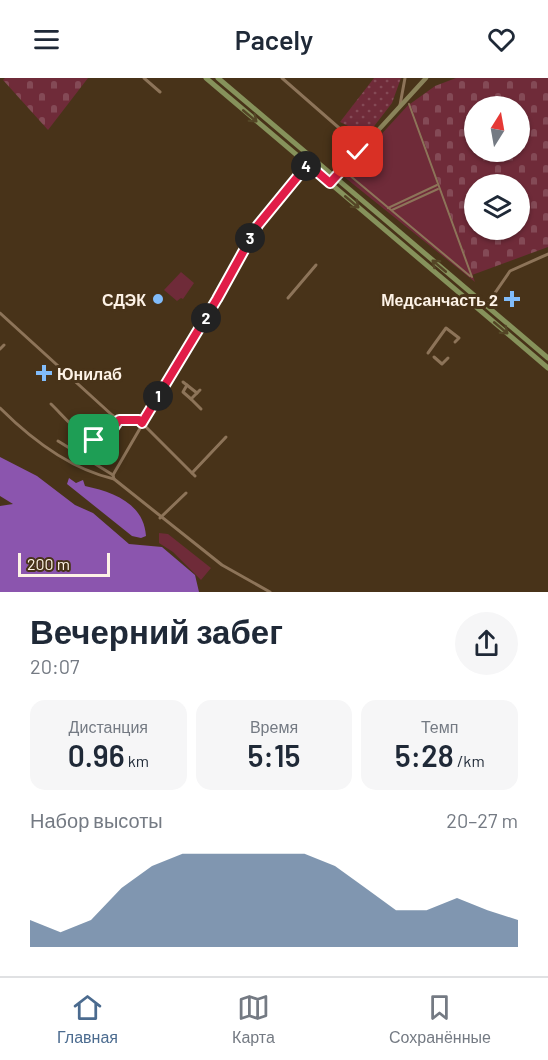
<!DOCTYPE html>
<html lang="ru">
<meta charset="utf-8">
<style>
body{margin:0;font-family:Barlow,sans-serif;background:#f6f6f7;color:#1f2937;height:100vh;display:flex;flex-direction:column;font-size:22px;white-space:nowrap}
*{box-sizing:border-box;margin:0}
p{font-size:20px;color:#747a83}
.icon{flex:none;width:33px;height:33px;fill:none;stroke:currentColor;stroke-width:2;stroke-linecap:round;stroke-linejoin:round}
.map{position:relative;height:514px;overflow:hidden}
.drawer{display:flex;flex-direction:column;background:#fff;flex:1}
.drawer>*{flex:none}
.needle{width:39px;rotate:11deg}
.fabs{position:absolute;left:464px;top:18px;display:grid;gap:12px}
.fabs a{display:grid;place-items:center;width:66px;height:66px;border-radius:50%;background:#fff;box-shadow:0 2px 4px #0004;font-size:30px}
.scale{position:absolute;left:18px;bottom:15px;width:92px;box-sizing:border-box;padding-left:6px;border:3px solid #fdf2e6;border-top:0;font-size:16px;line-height:21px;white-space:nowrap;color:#fdf2e6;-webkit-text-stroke:4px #483319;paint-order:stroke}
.pin{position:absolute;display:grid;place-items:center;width:51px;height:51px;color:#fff;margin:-26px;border-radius:12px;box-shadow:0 3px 9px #0006}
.km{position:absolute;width:30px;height:30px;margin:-15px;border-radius:50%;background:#222;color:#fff;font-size:16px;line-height:30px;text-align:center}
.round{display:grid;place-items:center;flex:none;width:63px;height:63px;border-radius:32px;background:#f6f6f7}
.head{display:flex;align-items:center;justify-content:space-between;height:102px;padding:0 30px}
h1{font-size:33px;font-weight:600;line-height:45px}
.metrics{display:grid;grid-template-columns:repeat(3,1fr);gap:9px;height:102px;padding:6px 30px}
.metrics div{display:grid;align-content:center;border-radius:15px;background:#f6f6f7;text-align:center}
.metrics b{font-size:30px;font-weight:600}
.metrics small{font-size:16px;font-weight:400}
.metrics p{font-size:16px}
.chart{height:168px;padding:12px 30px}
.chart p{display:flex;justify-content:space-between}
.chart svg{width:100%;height:108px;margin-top:6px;fill:#4b6b8f;opacity:.7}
header{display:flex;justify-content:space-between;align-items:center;height:78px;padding:0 30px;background:#fff;font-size:27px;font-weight:600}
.tab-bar{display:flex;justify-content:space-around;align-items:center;height:84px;border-top:2px solid #e0e1e3;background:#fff;font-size:16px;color:#747a83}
.tab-bar a{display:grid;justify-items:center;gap:3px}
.tab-bar .selected{color:#4b6b8f}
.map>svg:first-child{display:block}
.grass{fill:url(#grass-dots)}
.cemetery{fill:url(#cemetery-stones);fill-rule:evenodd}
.park{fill:#6f2b39}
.water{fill:#8b55ae}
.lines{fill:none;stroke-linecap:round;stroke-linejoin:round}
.pedestrian{stroke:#8d7459;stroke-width:2}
.minor{stroke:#8d7459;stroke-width:3}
.secondary{stroke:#8a835a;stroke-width:4.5}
.primary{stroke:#86925b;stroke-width:5}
.oneway{stroke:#544626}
.route-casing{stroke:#fff;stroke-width:12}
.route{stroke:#e11d48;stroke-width:8}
.poi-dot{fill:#81bcfa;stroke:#483319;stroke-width:2}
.labels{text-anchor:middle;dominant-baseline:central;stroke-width:6;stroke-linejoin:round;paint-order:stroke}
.poi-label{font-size:16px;font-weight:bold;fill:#fdf2e6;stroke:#483319;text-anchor:end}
</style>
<header><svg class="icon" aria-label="menu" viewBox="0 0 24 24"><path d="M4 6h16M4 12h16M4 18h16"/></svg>Pacely<svg class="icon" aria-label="heart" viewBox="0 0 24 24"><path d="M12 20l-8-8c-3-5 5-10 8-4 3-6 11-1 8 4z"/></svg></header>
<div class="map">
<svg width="548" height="514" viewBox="0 0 548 514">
<defs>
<pattern id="grass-dots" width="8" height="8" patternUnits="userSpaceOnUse" patternTransform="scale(1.5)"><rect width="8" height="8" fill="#6f2b39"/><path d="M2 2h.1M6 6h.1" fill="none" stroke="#844a56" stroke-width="1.8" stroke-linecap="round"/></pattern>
<pattern id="cemetery-stones" width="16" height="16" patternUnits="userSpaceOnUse" patternTransform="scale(1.5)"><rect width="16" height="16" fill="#6f2b39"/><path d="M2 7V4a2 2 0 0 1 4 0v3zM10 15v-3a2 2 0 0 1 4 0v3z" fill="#844a56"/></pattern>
</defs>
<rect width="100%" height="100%" fill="#483319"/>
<!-- grass -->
<path class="grass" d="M374,0H401L392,25L365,60L360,62L352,54V50L340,44Z"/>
<!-- cemetery -->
<g class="cemetery">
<path d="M5,0H88L48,52L3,2Z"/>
<path d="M456,0H548V169L472,197L410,26L435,8ZM474,28H519V74H474ZM474,106H519V152H474Z"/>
</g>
<!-- park -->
<g class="park">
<path d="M410,25L475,204L343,98Z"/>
<path d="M181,194L194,205L183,221L181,220L177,223L164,212Z"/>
<path d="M159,455L168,456L211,490L201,502L173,474L159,465Z"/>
</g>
<!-- water -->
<g class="water">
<path d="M0,379L37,398L75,427L93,435L129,466L162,469L195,497L199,514H0V428L13,426L0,418Z"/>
<path d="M69,400L76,405L83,402L85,408C114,414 144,426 146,458L141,460L132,458L67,406Z"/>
</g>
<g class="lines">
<!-- pedestrian -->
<g class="pedestrian">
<path d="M409,26L472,199"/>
<path d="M348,96L470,198"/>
<path d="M388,130L437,107"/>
<path d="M392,132L438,111"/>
</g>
<!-- minor -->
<g class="minor">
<path d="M144,0L160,14"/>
<path d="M282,0L362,70"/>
<path d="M400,27L405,0"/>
<path d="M288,220L316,187"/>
<path d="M486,228L510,193L548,176"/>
<path d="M0,235L112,337L119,342H139L195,398"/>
<path d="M0,271L4,267"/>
<path d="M428,275L446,250L459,260L455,264"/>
<path d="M434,279L442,286L448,280"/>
<path d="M183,304L197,315L200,312"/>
<path d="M187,307L183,314L191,321L197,315"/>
<path d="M191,321L201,331"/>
<path d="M51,326C64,338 86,368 105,362L119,342"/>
<path d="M0,330C31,361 70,391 114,401L222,487L270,514"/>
<path d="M58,363L113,397"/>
<path d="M192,395L226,359"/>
<path d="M114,401L113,397L258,147L312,80"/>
<path d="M160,440L186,415"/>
</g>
<!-- secondary -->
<path class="secondary" d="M330,105L426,0"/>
<!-- primary -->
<g class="primary">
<path d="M206,0L548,290"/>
<path d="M218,0L548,280"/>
</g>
</g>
<!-- one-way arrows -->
<defs><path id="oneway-shaft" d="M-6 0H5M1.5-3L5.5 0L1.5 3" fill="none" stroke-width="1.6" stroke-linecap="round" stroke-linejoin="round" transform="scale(1.5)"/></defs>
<g class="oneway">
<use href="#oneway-shaft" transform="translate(250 38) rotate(40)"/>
<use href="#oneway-shaft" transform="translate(352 124) rotate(40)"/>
<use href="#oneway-shaft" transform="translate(439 188) rotate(-140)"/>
<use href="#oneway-shaft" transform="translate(501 250) rotate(40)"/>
</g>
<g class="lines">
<!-- route casing -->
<g class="route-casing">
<path id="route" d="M94,362H105L119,342H139L142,345L217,221L258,147L308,86L330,105L358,74"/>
</g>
<!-- route -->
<use href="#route" class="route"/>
</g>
<!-- markers -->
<g class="poi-dot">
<circle cx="158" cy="221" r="6"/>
<path d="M509 212h6v6h6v6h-6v6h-6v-6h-6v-6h6z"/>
<path d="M41 286h6v6h6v6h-6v6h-6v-6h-6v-6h6z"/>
</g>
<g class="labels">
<!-- poi labels -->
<g class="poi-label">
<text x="146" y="221">СДЭК</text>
<text x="498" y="221">Медсанчасть 2</text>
<text x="57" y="295" text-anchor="start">Юнилаб</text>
</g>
</g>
</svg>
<div class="fabs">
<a><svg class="needle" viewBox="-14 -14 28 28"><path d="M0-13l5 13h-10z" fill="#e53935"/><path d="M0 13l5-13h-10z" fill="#747a83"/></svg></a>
<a><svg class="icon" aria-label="layers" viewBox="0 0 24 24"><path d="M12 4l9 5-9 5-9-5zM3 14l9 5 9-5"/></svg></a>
</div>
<div class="scale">200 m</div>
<div class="pin" style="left:94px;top:362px;background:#1e9e55"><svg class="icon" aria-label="arrive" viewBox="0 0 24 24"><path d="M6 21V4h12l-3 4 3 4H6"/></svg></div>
<div class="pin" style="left:358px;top:74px;background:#d93025"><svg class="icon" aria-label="check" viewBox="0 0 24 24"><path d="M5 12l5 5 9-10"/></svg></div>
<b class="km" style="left:158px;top:318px">1</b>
<b class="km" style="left:206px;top:240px">2</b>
<b class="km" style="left:250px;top:160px">3</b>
<b class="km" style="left:306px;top:88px">4</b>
</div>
<section class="drawer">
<div class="head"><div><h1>Вечерний забег</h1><p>20:07</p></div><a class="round"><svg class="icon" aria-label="share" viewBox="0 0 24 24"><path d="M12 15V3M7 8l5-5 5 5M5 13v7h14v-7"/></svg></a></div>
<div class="metrics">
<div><p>Дистанция</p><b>0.96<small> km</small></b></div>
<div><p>Время</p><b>5:15</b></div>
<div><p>Темп</p><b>5:28<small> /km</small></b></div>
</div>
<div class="chart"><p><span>Набор высоты</span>20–27 m</p>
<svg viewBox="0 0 160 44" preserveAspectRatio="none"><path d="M0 44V33L10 38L20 33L30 20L40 11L50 6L60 6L70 6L80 6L90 6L100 11L110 20L120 29L130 29L140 24L150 29L160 33V44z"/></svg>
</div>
</section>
<nav class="tab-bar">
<a class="selected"><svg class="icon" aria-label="home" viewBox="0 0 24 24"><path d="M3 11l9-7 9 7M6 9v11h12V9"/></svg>Главная</a>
<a><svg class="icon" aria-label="map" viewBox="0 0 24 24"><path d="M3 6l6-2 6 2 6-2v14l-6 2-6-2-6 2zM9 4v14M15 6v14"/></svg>Карта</a>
<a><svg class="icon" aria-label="saved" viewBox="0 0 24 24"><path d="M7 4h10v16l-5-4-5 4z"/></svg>Сохранённые</a>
</nav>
